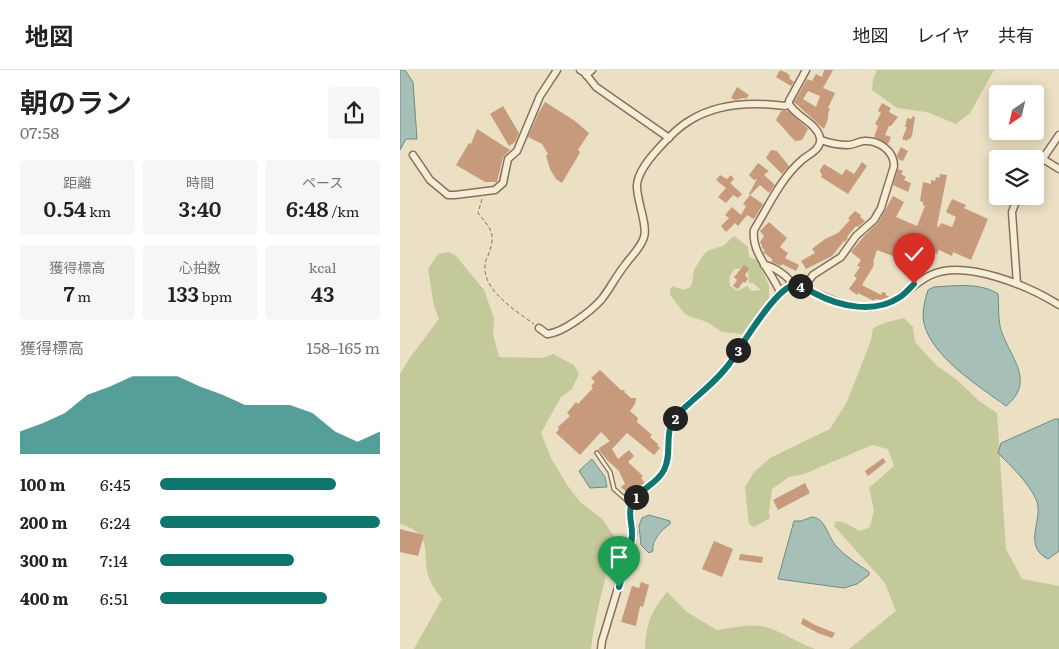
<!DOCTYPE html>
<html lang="ja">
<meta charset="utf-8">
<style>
body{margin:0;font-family:Literata,"Noto Sans JP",serif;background:#f6f6f6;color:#222;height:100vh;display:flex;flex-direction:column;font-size:19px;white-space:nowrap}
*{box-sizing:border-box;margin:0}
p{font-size:16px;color:#767676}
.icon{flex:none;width:28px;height:28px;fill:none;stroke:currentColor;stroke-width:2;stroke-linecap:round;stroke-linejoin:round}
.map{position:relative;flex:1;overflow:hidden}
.drawer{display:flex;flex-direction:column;background:#fff;width:400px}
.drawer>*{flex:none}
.needle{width:32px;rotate:214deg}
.fabs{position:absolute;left:589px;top:15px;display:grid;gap:10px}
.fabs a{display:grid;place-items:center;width:55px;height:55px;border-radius:5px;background:#fff;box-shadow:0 2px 12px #0003;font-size:25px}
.pin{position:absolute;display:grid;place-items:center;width:42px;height:42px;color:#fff;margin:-51px -21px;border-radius:50% 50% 50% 0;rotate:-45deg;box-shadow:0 0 5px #0007}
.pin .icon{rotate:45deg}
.km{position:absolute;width:25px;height:25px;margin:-12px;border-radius:50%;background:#222;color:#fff;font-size:14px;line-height:25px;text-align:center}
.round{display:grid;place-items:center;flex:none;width:52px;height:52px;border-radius:5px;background:#f6f6f6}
.headline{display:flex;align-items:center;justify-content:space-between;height:85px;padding:0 20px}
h1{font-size:28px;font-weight:600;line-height:38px}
.metrics{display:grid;grid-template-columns:repeat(3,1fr);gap:8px;height:85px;padding:5px 20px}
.metrics div{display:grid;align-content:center;border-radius:5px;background:#f6f6f6;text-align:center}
.metrics b{font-size:21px;font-weight:600}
.metrics small{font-size:14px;font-weight:400}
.metrics p{font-size:14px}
.chart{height:140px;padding:10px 20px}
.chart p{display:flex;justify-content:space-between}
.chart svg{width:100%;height:90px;margin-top:5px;fill:#0f766e;opacity:.7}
ul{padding:0 20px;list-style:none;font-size:16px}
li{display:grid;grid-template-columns:80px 60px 1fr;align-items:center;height:38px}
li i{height:12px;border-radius:6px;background:#0f766e}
header{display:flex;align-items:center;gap:30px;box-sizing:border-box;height:70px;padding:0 25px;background:#fff;border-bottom:1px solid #e0e0e0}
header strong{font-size:24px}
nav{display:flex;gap:28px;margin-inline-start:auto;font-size:18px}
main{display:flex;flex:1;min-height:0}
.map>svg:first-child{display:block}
.green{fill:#c4c999;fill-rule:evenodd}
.water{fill:#a6bfb7;stroke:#6d8c84}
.building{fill:#c79a7c;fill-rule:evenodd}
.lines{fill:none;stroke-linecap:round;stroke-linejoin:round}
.service-casing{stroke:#85715c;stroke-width:5.5}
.minor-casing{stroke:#85715c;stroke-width:9}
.path{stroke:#85715c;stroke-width:1;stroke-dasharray:4 2.5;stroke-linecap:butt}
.service{stroke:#f7edd7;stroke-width:3}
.minor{stroke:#f7edd7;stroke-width:6}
.route-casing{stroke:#fff;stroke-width:10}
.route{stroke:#0f766e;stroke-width:6}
</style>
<header>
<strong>地図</strong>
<nav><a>地図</a><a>レイヤ</a><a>共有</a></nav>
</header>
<main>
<section class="drawer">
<div class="headline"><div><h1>朝のラン</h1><p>07:58</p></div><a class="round"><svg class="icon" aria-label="share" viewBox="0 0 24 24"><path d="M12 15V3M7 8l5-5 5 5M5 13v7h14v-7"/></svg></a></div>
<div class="metrics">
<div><p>距離</p><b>0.54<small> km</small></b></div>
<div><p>時間</p><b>3:40</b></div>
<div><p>ペース</p><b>6:48<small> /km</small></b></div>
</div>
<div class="metrics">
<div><p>獲得標高</p><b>7<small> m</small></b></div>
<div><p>心拍数</p><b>133<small> bpm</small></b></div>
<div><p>kcal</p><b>43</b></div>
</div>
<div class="chart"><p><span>獲得標高</span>158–165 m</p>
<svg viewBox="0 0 160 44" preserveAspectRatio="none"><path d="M0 44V33L10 29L20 24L30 15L40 11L50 6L60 6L70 6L80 11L90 15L100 20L110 20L120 20L130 24L140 33L150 38L160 33V44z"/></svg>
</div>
<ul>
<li><b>100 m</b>6:45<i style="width:80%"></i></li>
<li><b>200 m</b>6:24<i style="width:100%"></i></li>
<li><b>300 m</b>7:14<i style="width:61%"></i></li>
<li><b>400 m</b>6:51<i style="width:76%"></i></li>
</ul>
</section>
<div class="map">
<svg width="659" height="579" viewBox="0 0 659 579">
<rect width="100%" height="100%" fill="#ebdfc4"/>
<!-- green -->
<g class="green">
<path d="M477,0H594L570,43L556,54L527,42L497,38L472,20L473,9Z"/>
<path d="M334,166L348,177L349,187L353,189L358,190L369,216V229L342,264L322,262L307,252L289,246L284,243L270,225V220L272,216L284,220L290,217L292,213L294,200L304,184L309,180L323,176ZM344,198L348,203L349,213H353L361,220L352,221L347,216L338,221L330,216C329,209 329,205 335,199Z"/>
<path d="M49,182L56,186L84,220L94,248L93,264L99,287L142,288L153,284L174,295L179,304L172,319L161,327L141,363L151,388L167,415L180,432L202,449L214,466C208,504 195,541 191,579H14L42,529C37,522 32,516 29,508C21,485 35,464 0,454V304L9,289L39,249L34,236L28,199L38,184Z"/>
<path d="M504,248L513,257L515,272L537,296L556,309L579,331L597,343L606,479L622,509L659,516V579H449L496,541L485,513L434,456L436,451L445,453L460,461L470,457L474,440L469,418L494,396L488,379L472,375L404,404L389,407L372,419L369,442L370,448L354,457L349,454L345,417L354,402L370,388L430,359L447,332L471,270L473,258L487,252Z"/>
<path d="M267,522L287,542L317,560C331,558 346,554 360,556C379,559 397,573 415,579H245C246,553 251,542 267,522Z"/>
</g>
<!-- water -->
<g class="water">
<path d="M0,0H5L13,12L17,69H6L0,80Z"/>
<path d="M534,217C555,216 580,212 598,224C599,234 598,246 600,256C607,285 638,310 606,336C579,316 526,284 523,247C523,238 525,229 528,220Z"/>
<path d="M655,349H659V481L648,489C621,475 645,449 636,429C627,411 612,397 598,383L601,373Z"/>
<path d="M192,389L205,407L207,417L190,418L179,401Z"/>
<path d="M249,445L270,451V454C262,459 251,471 253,481L249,483L241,475L239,456L242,448Z"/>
<path d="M412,447C426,448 428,468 437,477C446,487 458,494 469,502V505L457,514L444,518L378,509L394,451H401Z"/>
</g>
<!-- building -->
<g class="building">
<path d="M380,0L387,3L390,6L389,8L394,12L391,16L376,7Z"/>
<path d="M424,0H433L423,18L435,23L428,38L430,39L428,44V49L424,59L394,32L406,11L407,9L412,11L416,4L422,7ZM408,21L420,26L416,37L403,29Z"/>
<path d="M337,17L349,25L346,29L344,28L335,30L331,28Z"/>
<path d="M145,32L175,51L189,63L178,80L180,82L178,86L162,113L156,109L150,99L146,86L148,84L142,74L128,67L139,42Z"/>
<path d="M482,33L491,38L489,42L498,47L491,56H489L485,65L491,67L488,74L474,67L478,56L475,54L481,43L478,41Z"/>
<path d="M103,36L119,63L115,72L109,76L90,44Z"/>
<path d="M381,41H388L408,59L402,70L395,71L376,50Z"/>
<path d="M513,46L515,47L512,66L510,69H508L507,71L502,69L507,57H505L507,48L511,49Z"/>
<path d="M77,59L110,80L103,87L97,112H85L56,95L69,73L71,74Z"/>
<path d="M501,77L508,81L503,91L498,89L497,85Z"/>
<path d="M371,80L377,81L389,96L382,104L366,88Z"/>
<path d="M462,92L467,96L448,124L421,107L422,104L420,102V100L424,94L442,105L446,99L454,104Z"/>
<path d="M358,93L369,101L364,105L375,115L369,123L360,115L350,125L349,124L357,109L354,110L349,105Z"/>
<path d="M498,99L503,101L501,104L506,107L504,110L511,113L508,122L493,115Z"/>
<path d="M540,104L547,105L537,156L539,157L541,153L552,157L556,147L546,142L552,129L566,135L564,138L588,149L571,190L553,182L552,186L539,180L537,184L534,182L533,186L526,183L524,187L517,184L516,187L513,186L512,189L505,186L503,190L477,180L473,192L474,193L473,197L462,215L481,225L482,222L486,223V225L489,227L481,230L475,229L474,231L458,223L457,225L449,219L457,208L454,206L460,197L457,196L461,190L451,182L464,166L478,153L493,126L504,132L496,147L517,156L525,136L523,135V132L520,131L523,112L531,114V110L535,111L536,107L539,108Z"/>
<path d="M320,105L327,109L331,105L334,109L330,113L342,124L338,128L333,125L326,133L318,127L326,118L316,110Z"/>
<path d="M350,125L363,134L354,149L347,145L338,156L335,153L326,162L321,156L329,148L325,145L332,137L341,145L346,136L343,134Z"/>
<path d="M455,141L461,145L460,147L465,151L458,157L456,156L447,167L448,168L445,172L444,171L432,186L406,199L401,191L415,183L412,179L425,169L438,163L450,150L448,148Z"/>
<path d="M369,152L387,168L380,177L388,183L385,188L399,195L396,201L382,194L381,196L372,192V189L363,182L365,180L362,178V176L360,172L364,166L360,161Z"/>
<path d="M344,195L349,198L345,205L348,209L345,213L343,212L338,219L333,216L337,210L334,207Z"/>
<path d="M200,300L221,320H225L224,322L231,328H236L235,334L230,341L238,348L237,352L252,365L250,367L258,374L257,375L260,378L254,385L227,363L212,379L218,389L229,380L234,386L228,392L243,406L241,408L245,413L230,426L221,417L225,414L219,401L207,390L199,380V378L210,371L201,362L180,385L156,363L159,359L158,357L170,346L167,343L176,332L178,334L193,318L191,316L195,312L191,308Z"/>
<path d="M483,388L486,392L468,406L465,401Z"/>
<path d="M405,413L410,423L378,440L373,430Z"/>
<path d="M0,459L24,465L18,486L0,482Z"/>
<path d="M314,471L333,479L322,507L302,499Z"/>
<path d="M340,484L363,487L362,493L339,490Z"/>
<path d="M241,512L249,515L243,537L240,536L236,556L221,552L232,516L239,518Z"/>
<path d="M403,548L415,555L435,563L432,568L418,563L401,554Z"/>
</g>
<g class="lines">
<!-- service casing -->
<g class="service-casing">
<path id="service" d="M197,383L210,402L214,419L231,434"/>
</g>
<!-- minor casing -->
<g class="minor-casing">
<g id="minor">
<path d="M180,0L185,3L196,17L269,68"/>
<path d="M186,5L192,0"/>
<path d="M389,34V31L406,0"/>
<path d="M13,85L30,110L48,125H55L95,120L103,113L108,89L117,81L140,26L157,0"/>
<path d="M643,89L659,99"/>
<path d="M635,100L659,65"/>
<path d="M364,195C373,196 390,207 392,215"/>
<path d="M617,214L612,142L618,126"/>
<path d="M404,217L413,205L441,187L456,166L474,150L481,138L494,96C494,81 479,70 464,71C459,71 454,75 448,75C439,75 429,73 421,70"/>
<path d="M380,222C372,202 351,183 354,160C368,137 381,108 402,90C409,84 422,79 420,68C417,53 396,47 389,34"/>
<path d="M139,258L147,264C163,263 191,241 201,230C210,219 216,206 225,195C231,186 241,178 244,167C248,155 236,129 237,115C238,102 249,89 258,79C267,69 277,58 289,51C317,33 354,32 385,36L389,34"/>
<path d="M201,579L202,571L230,478C231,473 233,468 233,463C232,453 228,443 232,433C239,419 256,414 264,401C272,386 265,367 272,353C276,344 285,337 292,330C306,318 322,305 332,290C343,274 374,221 390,216C401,212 408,221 417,224C427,228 436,232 446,235C458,238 471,238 483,235C502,230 513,213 531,205C565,189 629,216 659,235"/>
</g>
</g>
<!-- path -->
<path class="path" d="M82,129L78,143C89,157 96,162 90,180C89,185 85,190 85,195C82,220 116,241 134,254"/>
<!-- service -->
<use href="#service" class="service"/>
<!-- minor -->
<use href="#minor" class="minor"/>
</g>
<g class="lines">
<!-- route casing -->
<g class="route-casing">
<path id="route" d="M219,517C224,500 231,483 232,466C233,456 228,446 231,436C236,420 257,415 264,400C272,385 265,367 272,352C277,343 286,337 293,330C307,318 322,305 332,290C343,273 376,218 394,215C402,214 407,219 414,223C440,237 475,244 500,227C505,224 510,218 514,214"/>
</g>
<!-- route -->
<use href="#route" class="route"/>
</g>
</svg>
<div class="fabs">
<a><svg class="needle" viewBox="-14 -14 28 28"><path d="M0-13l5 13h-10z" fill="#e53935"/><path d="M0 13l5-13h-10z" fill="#767676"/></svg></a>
<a><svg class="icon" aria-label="layers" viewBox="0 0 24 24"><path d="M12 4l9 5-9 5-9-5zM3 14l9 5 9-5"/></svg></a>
</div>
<div class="pin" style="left:219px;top:517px;background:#1e9e55"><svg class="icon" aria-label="arrive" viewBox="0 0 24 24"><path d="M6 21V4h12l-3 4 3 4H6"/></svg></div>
<div class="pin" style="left:514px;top:214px;background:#d93025"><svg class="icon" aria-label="check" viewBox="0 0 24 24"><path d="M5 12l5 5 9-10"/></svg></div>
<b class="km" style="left:236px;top:427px">1</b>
<b class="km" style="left:275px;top:348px">2</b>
<b class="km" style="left:338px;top:280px">3</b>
<b class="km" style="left:400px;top:216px">4</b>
</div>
</main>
